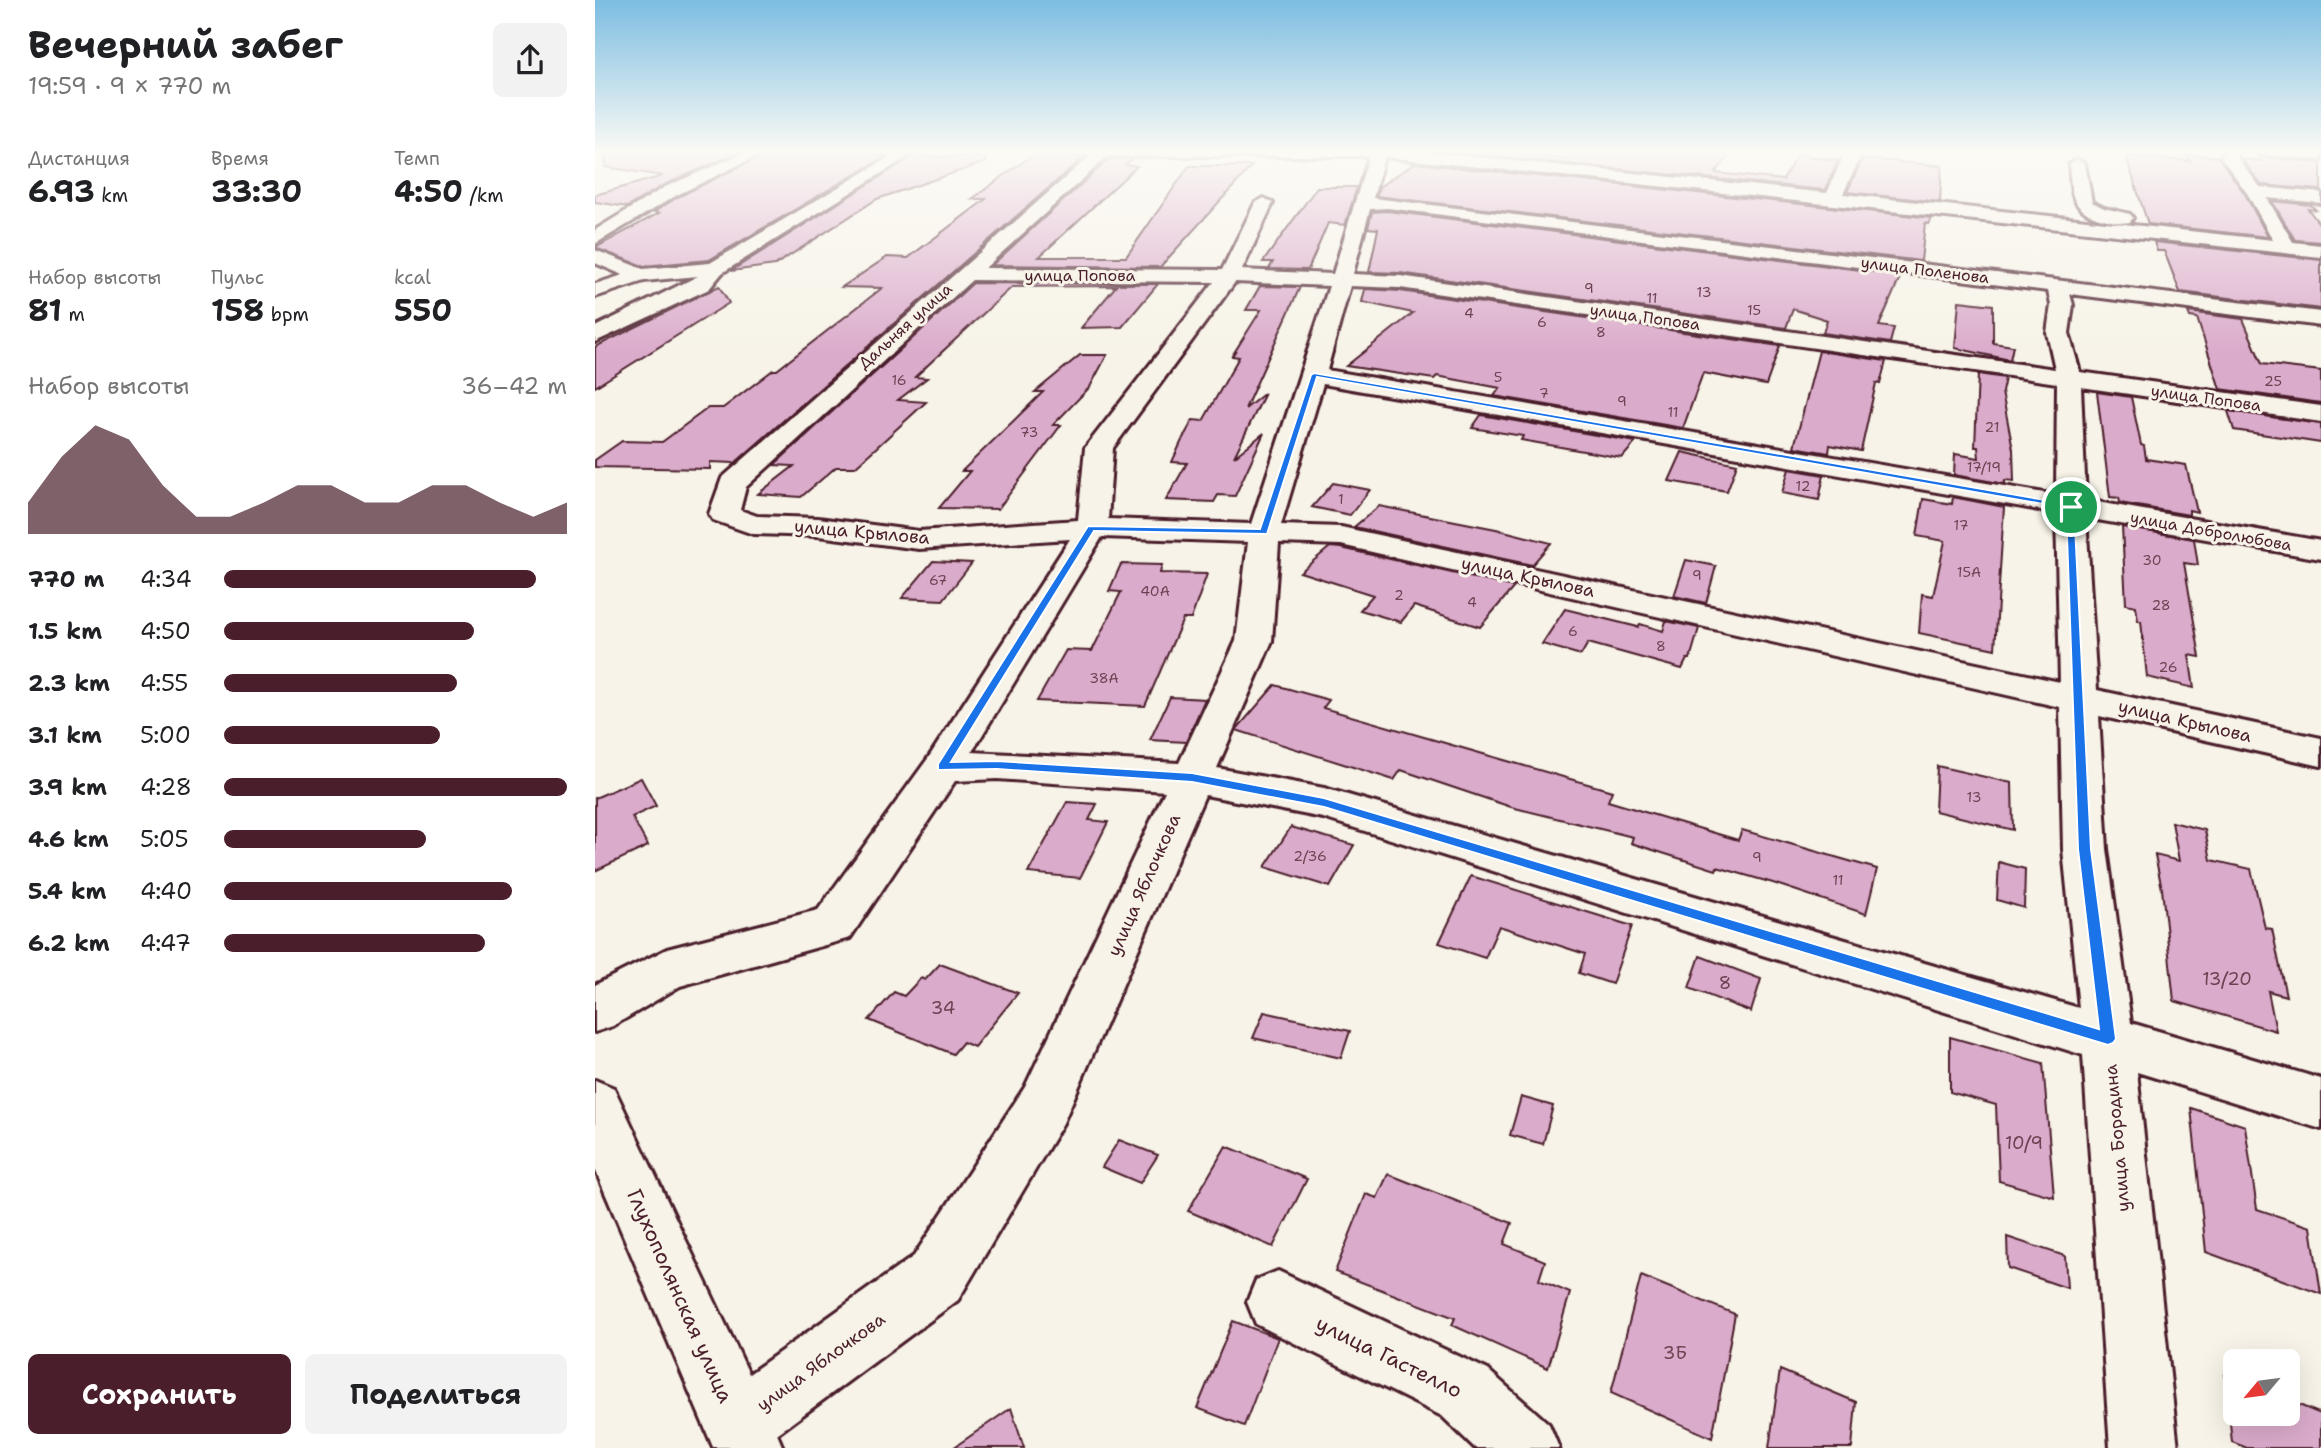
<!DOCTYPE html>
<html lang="ru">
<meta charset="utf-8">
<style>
body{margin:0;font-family:"Shantell Sans",sans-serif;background:#f2f2f2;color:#202124;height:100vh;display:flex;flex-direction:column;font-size:26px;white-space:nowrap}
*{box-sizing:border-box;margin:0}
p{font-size:23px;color:#757577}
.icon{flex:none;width:38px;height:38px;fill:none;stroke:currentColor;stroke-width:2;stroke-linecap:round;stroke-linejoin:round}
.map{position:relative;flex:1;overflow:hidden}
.details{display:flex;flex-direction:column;background:#fff;width:595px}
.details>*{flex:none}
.needle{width:46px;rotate:241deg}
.tools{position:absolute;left:1628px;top:1349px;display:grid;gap:14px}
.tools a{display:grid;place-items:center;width:77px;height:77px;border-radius:10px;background:#fff;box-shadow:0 7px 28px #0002;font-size:35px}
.pin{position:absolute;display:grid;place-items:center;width:60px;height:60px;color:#fff;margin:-30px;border:4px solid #fff;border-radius:50%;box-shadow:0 2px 7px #0007}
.round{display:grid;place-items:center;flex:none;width:74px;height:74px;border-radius:10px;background:#f2f2f2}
.headline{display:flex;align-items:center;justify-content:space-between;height:119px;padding:0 28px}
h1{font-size:38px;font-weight:700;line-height:52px}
.metrics{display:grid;grid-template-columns:repeat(3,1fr);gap:10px;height:119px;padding:7px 28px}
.metrics div{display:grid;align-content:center}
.metrics b{font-size:30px;font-weight:700}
.metrics small{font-size:19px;font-weight:400}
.metrics p{font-size:19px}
.chart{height:196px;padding:14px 28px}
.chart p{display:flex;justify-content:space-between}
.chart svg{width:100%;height:126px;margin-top:7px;fill:#4a1f2b;opacity:.7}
.action{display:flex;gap:14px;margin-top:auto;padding:14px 28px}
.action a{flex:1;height:80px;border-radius:10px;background:#4a1f2b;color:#fff;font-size:28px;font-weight:700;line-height:80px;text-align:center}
.action a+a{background:#f2f2f2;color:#202124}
ul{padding:0 28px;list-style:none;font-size:23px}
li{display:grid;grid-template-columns:112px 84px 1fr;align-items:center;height:52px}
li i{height:18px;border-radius:9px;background:#4a1f2b}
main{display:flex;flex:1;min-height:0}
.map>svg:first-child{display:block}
.building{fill:#dbabcb;stroke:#4a1f2b;stroke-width:2}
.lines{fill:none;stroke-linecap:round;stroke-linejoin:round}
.street-casing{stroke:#4a1f2b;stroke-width:6}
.street{fill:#f7f3e8;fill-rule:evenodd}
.route{fill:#1a73e8;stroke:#fff;stroke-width:2;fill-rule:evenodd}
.labels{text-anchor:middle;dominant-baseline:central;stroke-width:6;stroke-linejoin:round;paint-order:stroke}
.number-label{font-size:14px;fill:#6e4253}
.far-street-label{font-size:16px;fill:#4a1f2b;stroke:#f7f3e8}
.street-label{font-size:18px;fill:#4a1f2b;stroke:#f7f3e8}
.near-number-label{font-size:18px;fill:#6e4253}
.near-street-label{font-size:21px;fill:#4a1f2b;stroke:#f7f3e8}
</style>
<main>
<section class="details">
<div class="headline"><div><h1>Вечерний забег</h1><p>19:59 · 9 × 770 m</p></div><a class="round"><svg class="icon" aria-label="share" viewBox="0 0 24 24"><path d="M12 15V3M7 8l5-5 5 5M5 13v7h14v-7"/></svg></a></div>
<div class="metrics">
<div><p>Дистанция</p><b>6.93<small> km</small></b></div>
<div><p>Время</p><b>33:30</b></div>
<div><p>Темп</p><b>4:50<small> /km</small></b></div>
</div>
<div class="metrics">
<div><p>Набор высоты</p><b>81<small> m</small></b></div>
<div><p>Пульс</p><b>158<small> bpm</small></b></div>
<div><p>kcal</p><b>550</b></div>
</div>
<div class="chart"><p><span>Набор высоты</span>36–42 m</p>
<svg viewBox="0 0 160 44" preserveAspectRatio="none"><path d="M0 44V33L10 17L20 6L30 11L40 27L50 38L60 38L70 33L80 27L90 27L100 33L110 33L120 27L130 27L140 33L150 38L160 33V44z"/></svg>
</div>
<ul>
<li><b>770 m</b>4:34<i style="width:91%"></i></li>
<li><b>1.5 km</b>4:50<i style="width:73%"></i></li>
<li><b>2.3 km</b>4:55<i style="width:68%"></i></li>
<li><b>3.1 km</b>5:00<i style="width:63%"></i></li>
<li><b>3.9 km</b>4:28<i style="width:100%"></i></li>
<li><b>4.6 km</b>5:05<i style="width:59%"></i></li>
<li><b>5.4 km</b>4:40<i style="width:84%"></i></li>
<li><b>6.2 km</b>4:47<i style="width:76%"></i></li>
</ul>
<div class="action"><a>Сохранить</a><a>Поделиться</a></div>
</section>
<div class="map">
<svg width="1726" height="1448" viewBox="0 0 1726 1448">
<rect width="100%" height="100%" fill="#f7f3e8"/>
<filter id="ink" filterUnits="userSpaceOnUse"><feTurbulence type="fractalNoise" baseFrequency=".0143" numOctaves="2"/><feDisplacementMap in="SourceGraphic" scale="14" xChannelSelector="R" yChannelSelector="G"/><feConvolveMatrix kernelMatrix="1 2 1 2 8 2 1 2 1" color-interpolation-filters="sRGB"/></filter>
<g filter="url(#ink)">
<!-- building -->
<g class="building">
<path d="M11,151H147L69,185L32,207L0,202V195L68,176L10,167Z"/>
<path d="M174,151H294L283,156H291L114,260L48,266L0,248L64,213L59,212L83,197Z"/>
<path d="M845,151H902L973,159L974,151H1138L1120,173L1188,180L1203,153L1243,161L1230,190Z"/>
<path d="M440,153L490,156L140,463L115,462V469L0,467V460L27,441L67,442L113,408H128L178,370H182L287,288L247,287L292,257L313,258L391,199H377Z"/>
<path d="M1590,154L1623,157L1650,194L1673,237L1553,224L1531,156L1595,161Z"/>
<path d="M318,156L391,157V162L282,199L180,265L136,271Z"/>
<path d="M1663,156L1726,163V190L1666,185L1647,159L1667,161Z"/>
<path d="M514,159H537L530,165L542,166L444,257H531L594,166H657L565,267L397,265Z"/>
<path d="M1274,159L1347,166L1345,202L1252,192L1267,160Z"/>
<path d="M820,163L1337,218L1334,224L1330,223L1326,261L781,196L784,187Z"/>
<path d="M722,187H762L750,225L733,223L713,270L674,269L678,262H668Z"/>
<path d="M1677,201L1716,205L1721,210L1713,209L1726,226V242L1700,240Z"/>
<path d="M792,211L1306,275L1284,326L1299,328L1295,343L1228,333L1232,320L1198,309L1191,328L805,273L774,272L783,229L773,228L777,212Z"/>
<path d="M1559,242L1726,260V309L1585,292L1569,251H1562Z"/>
<path d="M378,283L563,284L527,327L486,328L521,286L417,287L320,377L332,378L303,400L331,402L260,467H241L206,497L163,494L199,466L179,465Z"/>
<path d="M124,286L134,303L0,387V347Z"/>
<path d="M665,286L705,287L650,409L670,393L639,457L669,433L640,496L623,495L619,502L571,500L592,463L577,462L588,438L598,420L608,421L644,357L637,356L666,310H651Z"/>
<path d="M770,289L805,291L1185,346L1171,385L1108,373L1088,428L899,396L905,388L842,376L839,379L751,366L818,313L767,302Z"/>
<path d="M1364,301L1398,305V343L1418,346L1415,360L1360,348Z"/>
<path d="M1593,312L1648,319L1667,364L1726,371V403L1625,389L1602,318L1595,317Z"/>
<path d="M1224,351L1291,361L1285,384L1281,383L1266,451L1235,445L1234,453L1199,447Z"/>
<path d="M485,355H512L495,387L458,425H466L403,509L344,508L375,471H367L448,392H440Z"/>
<path d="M1383,374L1410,378L1407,392L1418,449L1419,481L1410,480V484L1359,475L1360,454L1384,458L1383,447H1380Z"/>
<path d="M1502,392L1536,397L1546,445L1549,446L1551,459L1591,465L1602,512L1594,510V515L1525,503L1524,498L1515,497Z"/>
<path d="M1633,411L1726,424V443L1639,430Z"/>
<path d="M886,415L1041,442L1027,458L994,452L926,440L928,436L877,428Z"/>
<path d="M1087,452L1142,464L1132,491L1074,481Z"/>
<path d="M1194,469L1229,475L1224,500L1187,493Z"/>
<path d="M738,483L775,490L755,515L717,507Z"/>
<path d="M1358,497L1409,507L1400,649L1324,633L1327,594L1338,596L1350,541L1322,536L1328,499L1357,504Z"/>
<path d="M784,506L901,529L956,543L937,565L759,527Z"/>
<path d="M1527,527L1599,539L1603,565L1589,563L1605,657L1594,655L1599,688L1552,677L1546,621H1543L1541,606L1531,604Z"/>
<path d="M735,547L746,548L919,587L885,627L819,606L806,622L765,610L778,595L705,572Z"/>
<path d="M1091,560L1121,566L1111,603L1079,596Z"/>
<path d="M338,561L377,563L348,600L307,598Z"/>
<path d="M526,564L567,565L565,573L612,574L596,619H588L550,706L442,701L471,650L497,651L526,592L514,591Z"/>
<path d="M970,609L1043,627L1045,624L1068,631L1071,621L1104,628L1095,659H1092L1087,669L993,643L986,655L947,644Z"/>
<path d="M680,685L734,700L728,708L1017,791L1013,801L1143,840L1147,830L1282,869L1271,914L1178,883L1122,867L1121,870L1036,843L1038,837L916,807L806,770L799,780L641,730Z"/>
<path d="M575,697L610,699L591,742L555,740Z"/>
<path d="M1342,766L1417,783L1418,830L1340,811Z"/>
<path d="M46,778L61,806L37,817L53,846L0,871V798Z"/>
<path d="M472,802L502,804L494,820L513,822L485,878L433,873Z"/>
<path d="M1577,822L1610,830L1616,860L1656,869L1670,928L1677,929L1691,996L1673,991L1681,1031L1579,1001L1567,889L1560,855L1584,861Z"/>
<path d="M696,827L759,845L735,887L670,867Z"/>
<path d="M1404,862L1430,869L1429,908L1402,900Z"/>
<path d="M876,876L1037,926L1017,984L984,973L990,954L904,926L890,958L844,943Z"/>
<path d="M1105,956L1166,979L1156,1012L1094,988Z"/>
<path d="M345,964L423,993L379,1047L368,1042L358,1054L274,1020L299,992L309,996L326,978L330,980Z"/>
<path d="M669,1012L755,1031L746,1058L658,1038Z"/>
<path d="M1355,1037L1448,1063L1459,1197L1404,1181L1401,1105L1355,1092Z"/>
<path d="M926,1097L958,1106L948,1144L915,1135Z"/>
<path d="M1596,1108L1650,1126L1662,1209L1716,1227L1726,1294L1611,1252Z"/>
<path d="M524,1140L563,1155L545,1183L507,1167Z"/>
<path d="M631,1146L712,1179L678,1247L593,1211Z"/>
<path d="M793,1174L917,1223L909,1244L950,1261L944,1280L975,1293L953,1368L857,1325L860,1318L740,1272L771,1194L782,1198Z"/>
<path d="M1412,1237L1470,1256L1472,1288L1413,1268Z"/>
<path d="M1046,1276L1140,1314L1117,1438L1016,1393Z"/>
<path d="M638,1321L683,1338L649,1426L602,1408Z"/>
<path d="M1185,1370L1261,1402L1257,1448H1174Z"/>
<path d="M1630,1375L1640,1379V1414H1692V1400L1726,1414V1448H1652L1637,1442Z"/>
<path d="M416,1408L429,1448H358Z"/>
</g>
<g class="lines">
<!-- street casing -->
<g class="street-casing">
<g id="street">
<path d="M153,151H172L82,195L0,244V230L70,187Z"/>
<path d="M305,151H322L127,273L114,289L0,342V327L103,276L49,281L0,297V284L28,275L0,263V250L48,269L115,263Z"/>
<path d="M486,151H823L1232,193L1247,159L1214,155L1207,151H1268L1248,194L1678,240L1652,193L1626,157L1630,151H1644L1642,157L1665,187L1726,193V203L1672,198L1698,242L1726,245V257L789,157L778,198L1726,312V326L1475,294L1478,305L1474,333L1485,372L1726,406V422L1486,387L1491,500L1726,541V559L1491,518L1502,690L1726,738V766L1504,716L1512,849L1536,1023L1726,1079V1129L1542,1072L1583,1448H1515L1488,1055L728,818L610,795L468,1123L363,1300L182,1434L188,1448L118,1447L0,1169V1080L19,1088L154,1374L319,1256L430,1087L570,791L402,779L360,781L255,938L85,986L18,1026L0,1032V985L72,949L223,910L334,757L475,539L324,549L223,536L158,534L118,520L114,514L127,478L495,156ZM513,156H774L738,274L647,270L678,203L669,198L660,203L627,270L390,268ZM792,208L1453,291L1456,305L1452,333L1460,369L805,276L758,274L775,209ZM377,280L619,282L490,448L483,520L324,531L223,518L162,516L145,510L151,487ZM640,282L734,286L656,524L513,519L518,448ZM755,286L805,288L1462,383L1461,495L732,370ZM728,384L1461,513L1465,682L746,527L686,525ZM507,537L653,542L641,641L584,763L377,752ZM684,543L746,545L1465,707L1468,849L1484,1008L729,788L622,768L677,641Z"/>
<path d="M1660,151H1726V160L1667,155Z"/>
<path d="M1482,159L1490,164L1497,202L1509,208L1535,214L1538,218L1535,222C1526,224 1517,221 1508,219C1474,210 1477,194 1474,164Z"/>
<path d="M683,1271L893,1370L954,1424L964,1448H880L847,1416L661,1324L652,1302L661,1280Z"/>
</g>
</g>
<!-- street -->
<use href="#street" class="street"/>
</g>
</g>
<!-- sky -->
<linearGradient id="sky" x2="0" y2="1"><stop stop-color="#7cbde1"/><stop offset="0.43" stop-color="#fbfaf5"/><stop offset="1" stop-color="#fbfaf5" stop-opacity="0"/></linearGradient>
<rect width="1726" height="353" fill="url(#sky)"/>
<!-- route -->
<path class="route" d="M719,373L1479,505L1496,849L1521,1039L1518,1043L1513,1045L729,807L597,782L402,769L343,770V764L493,526L665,529L716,375ZM722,377L1471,508L1483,849L1504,1029L729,798L597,773L402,761L356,762L499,531L672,534Z"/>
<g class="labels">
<!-- number labels -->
<g class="number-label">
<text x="994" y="288">9</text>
<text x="1109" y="292">13</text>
<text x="1057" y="298">11</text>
<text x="1159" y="310">15</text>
<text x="874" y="313">4</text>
<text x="947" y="322">6</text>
<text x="1006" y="332">8</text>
<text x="903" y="377">5</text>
<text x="304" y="380">16</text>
<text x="1678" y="381">25</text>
<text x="949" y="393">7</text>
<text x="1027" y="401">9</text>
<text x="1078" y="412">11</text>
<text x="1397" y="427">21</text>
<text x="434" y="432">73</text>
<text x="1389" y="467">17/19</text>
<text x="1208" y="486">12</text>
<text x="746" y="499">1</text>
<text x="1366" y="525">17</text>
<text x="1557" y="560">30</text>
<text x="1374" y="572">15А</text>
<text x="1102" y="575">9</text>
<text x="343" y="580">67</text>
<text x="560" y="591">40А</text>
<text x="804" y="595">2</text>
<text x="877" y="602">4</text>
<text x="1566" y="605">28</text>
<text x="978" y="631">6</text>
<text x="1066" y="646">8</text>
<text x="1573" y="667">26</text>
<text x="509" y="678">38А</text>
<text x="1379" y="797">13</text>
<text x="715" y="856">2/36</text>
<text x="1162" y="857">9</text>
<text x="1243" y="880">11</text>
</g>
<!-- far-street labels -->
<g class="far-street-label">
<text transform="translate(1330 270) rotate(7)">улица Поленова</text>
<text x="485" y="275">улица Попова</text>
<text transform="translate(1050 317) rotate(8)">улица Попова</text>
<text transform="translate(310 326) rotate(-42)">Дальняя улица</text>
<text transform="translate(1611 398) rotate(8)">улица Попова</text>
<text transform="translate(1616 531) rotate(10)">улица Добролюбова</text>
</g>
<!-- street labels -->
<g class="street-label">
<text transform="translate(267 532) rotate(5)">улица Крылова</text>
<text transform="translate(933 577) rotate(12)">улица Крылова</text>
<text transform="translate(1590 721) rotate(13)">улица Крылова</text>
<text transform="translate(549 885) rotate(-66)">улица Яблочкова</text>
<text transform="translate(1522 1138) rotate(-95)">улица Бородина</text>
<text transform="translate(226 1362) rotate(-36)">улица Яблочкова</text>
</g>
<!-- near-number labels -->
<g class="near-number-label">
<text x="1632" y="979">13/20</text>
<text x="1130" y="983">8</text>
<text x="348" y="1008">34</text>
<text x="1429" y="1143">10/9</text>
<text x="1080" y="1353">3Б</text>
</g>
<!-- near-street labels -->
<g class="near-street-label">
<text transform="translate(85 1296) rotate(66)">Глухополянская улица</text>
<text transform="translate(794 1357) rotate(26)">улица Гастелло</text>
</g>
</g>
</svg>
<div class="tools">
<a><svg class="needle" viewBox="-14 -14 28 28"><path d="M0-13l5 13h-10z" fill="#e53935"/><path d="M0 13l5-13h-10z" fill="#757577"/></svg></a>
</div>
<div class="pin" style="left:1476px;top:507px;background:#1e9e55"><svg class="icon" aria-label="arrive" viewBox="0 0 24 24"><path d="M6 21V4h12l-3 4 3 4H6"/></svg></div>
</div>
</main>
